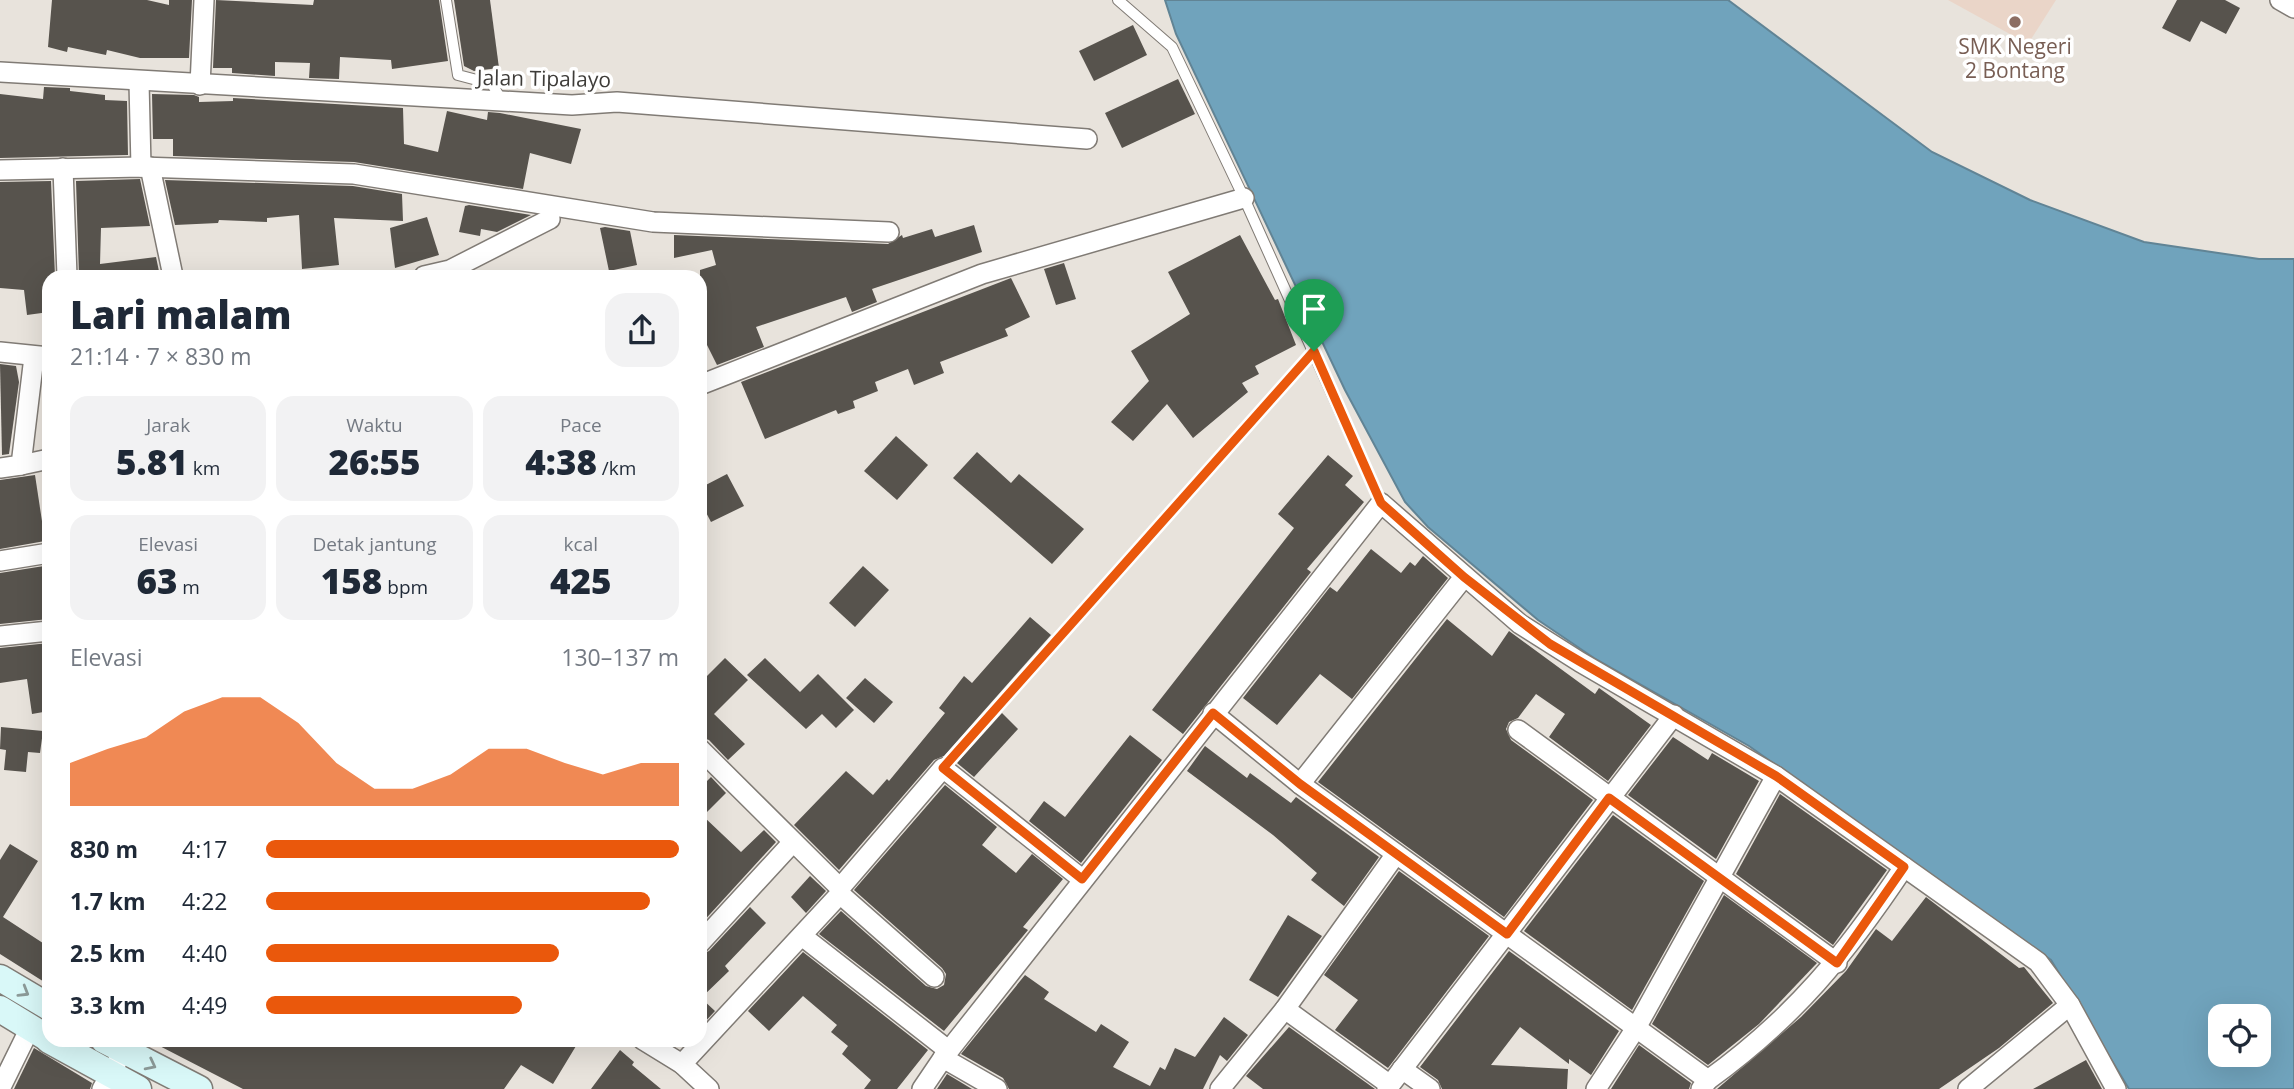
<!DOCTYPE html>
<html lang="id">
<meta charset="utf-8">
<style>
body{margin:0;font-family:"Open Sans",sans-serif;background:#f2f2f3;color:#1f2937;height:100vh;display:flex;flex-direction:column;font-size:26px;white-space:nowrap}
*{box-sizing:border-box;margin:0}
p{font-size:23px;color:#747a83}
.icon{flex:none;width:38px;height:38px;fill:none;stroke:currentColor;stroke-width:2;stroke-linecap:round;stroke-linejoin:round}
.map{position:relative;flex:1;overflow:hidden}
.drawer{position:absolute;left:42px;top:270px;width:665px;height:777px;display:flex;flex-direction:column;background:#fff;border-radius:21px;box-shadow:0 7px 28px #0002}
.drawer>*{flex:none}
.fabs{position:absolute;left:2208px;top:1004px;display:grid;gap:14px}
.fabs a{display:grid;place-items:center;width:63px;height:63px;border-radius:14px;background:#fff;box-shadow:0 7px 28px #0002;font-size:35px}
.pin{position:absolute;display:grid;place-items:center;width:60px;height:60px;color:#fff;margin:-72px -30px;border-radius:50% 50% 50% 0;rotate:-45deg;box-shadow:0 0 7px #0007}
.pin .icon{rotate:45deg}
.round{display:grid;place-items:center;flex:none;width:74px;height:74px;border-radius:21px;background:#f2f2f3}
.summary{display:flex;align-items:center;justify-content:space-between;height:119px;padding:0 28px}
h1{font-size:38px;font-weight:800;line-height:52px}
.metrics{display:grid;grid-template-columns:repeat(3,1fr);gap:10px;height:119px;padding:7px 28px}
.metrics div{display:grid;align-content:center;border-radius:18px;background:#f2f2f3;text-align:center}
.metrics b{font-size:35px;font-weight:800}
.metrics small{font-size:19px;font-weight:400}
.metrics p{font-size:19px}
.chart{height:196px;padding:14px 28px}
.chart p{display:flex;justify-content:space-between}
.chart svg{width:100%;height:126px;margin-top:7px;fill:#ea580c;opacity:.7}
ul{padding:0 28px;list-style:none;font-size:23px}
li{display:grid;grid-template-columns:112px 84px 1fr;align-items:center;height:52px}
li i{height:18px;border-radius:9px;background:#ea580c}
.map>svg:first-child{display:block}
.education{fill:#ead5c8}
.water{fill:#70a3bc;stroke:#618495;stroke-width:2;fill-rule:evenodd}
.building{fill:#57534d}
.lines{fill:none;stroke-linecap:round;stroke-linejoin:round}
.lane-casing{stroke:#807b75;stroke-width:12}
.street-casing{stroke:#807b75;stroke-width:22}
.secondary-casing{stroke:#807b75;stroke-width:29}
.lane{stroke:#fff;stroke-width:10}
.street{stroke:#fff;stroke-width:19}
.secondary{stroke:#d9f8f8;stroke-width:26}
.oneway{stroke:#8c9a98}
.route-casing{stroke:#fff;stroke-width:14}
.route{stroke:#ea580c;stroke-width:9}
.education-dot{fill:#8d6e63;stroke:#fff;stroke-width:2.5}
.labels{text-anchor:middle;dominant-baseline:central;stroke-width:7;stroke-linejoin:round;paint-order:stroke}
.education-label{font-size:21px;fill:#785e54;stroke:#fff}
.street-label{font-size:21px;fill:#3e3c39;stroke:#fff}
</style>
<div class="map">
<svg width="2294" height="1089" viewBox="0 0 2294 1089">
<rect width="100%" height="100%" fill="#e8e3dc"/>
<!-- education -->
<path class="education" d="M1948,0H2056L2028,44Z"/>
<!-- water -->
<path class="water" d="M1165,0H1728L1932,152L2030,200L2144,242L2259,259H2294V1089H2129L2051,960L1749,746L1594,658L1538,620L1428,527L1405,502L1345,390L1176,34ZM2221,1017H2259V1055H2221Z"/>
<!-- building -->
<g class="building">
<path d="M52,0H147L169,5V0H192L189,58H140L107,50L106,55L68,47L67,52L48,47Z"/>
<path d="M216,0L313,5L314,0H439L448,61L392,69L391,60L340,57L339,79L309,78L310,63L275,62V76L232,73V68H213Z"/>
<path d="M454,0H490L499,68L474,71L464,66Z"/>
<path d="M2177,0H2225L2240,8L2226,34L2201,21L2190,42L2162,28Z"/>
<path d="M1133,25L1147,55L1094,81L1079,51Z"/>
<path d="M1178,79L1195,114L1122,148L1105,113Z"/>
<path d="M44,87L70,88V91L105,95V100L127,101L128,155L0,158V94L43,99Z"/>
<path d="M152,94L194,95L199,97V102L233,101V98L403,108L404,144L438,152L447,111L487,120L488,112L500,113L581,129L571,164L530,153L523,189L354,162L173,156V139H153Z"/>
<path d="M140,179L150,226L101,228L100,264L156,257L160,276H79L76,181Z"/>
<path d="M165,180L353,186L402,194L403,221L334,218L339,265L302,269L299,215L267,218V222L219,220L218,223L175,225Z"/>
<path d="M51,181L55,276H49V312L27,315L24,290L0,288V182Z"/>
<path d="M469,205L531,215L497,232L481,229L480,236L459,232L465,206Z"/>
<path d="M427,217L439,255L395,268L390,228Z"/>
<path d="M974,225L982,252L872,289L877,302L852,312L846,297L756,327L764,347L717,365L700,331V270L716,265L712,250L674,258V235L888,244L902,235L903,238L932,229L935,237Z"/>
<path d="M605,227L630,231L637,265L609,271L600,228Z"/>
<path d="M1240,235L1275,300L1278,299L1296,345L1255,366L1259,374L1242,383L1248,392L1193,438L1167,404L1133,441L1111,422L1149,381L1131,351L1190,314L1168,272Z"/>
<path d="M1064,263L1076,299L1056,305L1044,269Z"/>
<path d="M1011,278L1030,317L1005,329L1008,336L940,362L944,373L914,385L908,369L875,382L878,391L853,401L855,408L838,414L836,410L765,439L741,382Z"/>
<path d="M0,364L16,366L19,382L9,454L2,455Z"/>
<path d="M896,436L928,465L897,500L864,471Z"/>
<path d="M977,452L1011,483L1019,474L1084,529L1052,564L953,478Z"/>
<path d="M1328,455L1353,476L1345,485L1364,502L1307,569L1311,572L1183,734L1152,710L1294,528L1278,514Z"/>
<path d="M727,474L744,506L711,522L700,501V488Z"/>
<path d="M35,475L45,541L0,549V480Z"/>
<path d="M1371,549L1401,573L1410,562L1415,566L1423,556L1448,578L1352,699L1320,674L1277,725L1243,698L1330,587L1337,592Z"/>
<path d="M44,566L49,619L0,624V573Z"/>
<path d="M863,566L889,590L855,627L829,603Z"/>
<path d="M1030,617L1051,635L944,756L934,760L839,870L794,825L846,771L873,795L887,779L889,781L945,713L939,708L964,676L972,683Z"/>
<path d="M1447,619L1492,656L1509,631L1595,694L1599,688L1651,725L1608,781L1549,737L1565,714L1536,694L1518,718L1509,722L1506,729L1511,740L1593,800L1504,917L1318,782Z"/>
<path d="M49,643V711L32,714L27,679L0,683V648Z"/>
<path d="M725,658L748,680L714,714L745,744L728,760L709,740L700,737V683Z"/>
<path d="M765,658L800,692L818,674L854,710L836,728L822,714L806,729L747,675Z"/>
<path d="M865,678L893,702L874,723L846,698Z"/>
<path d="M1002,713L1018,729L974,777L957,763Z"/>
<path d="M1,727L43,731L40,753L28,752L26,772L4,770L6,750L0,749Z"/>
<path d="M1130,735L1162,760L1081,863L1029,821L1044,801L1065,817Z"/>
<path d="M1673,737L1708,760L1712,753L1759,781L1716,859L1628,795Z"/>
<path d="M1205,746L1247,778L1250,773L1291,803L1296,797L1379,857L1344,906L1311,880L1317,873L1273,835L1187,771Z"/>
<path d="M711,777L726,793L703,816L741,852L764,830L776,842L700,925V788Z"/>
<path d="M945,785L997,827L982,845L1016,873L1032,854L1063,879L1023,927L1028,930L944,1031L819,934L841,911L926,986L937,989L944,985L946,974L942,968L854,890Z"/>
<path d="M1780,794L1887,870L1833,945L1736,874Z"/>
<path d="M1613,815L1704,881L1632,1010L1524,931Z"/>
<path d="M10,844L38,861L3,917L49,947V985L0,954V860Z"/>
<path d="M1399,871L1489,936L1388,1068L1335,1030L1358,1000L1324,975Z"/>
<path d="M810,876L826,891L806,913L791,897Z"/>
<path d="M1724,895L1817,963L1759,1024L1708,1065L1652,1024Z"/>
<path d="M1926,897L2019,968L2024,967L2053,1003L1999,1048L1939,1089H1717L1801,1017L1846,971L1876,929L1892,941Z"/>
<path d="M750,907L766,923L725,966L729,971L701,998L715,1011L700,1027V955L709,951Z"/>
<path d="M1288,915L1322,936L1278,997L1249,980Z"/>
<path d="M1509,951L1619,1031L1591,1075L1569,1059V1064L1520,1027L1491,1065L1568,1069L1567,1089H1442L1438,1080L1420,1067Z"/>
<path d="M803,952L928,1050L897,1089H864L871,1080L842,1054L848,1046L831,1032L837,1025L803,996L769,1031L748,1011Z"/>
<path d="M1025,975L1049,992L1044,999L1096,1032L1101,1024L1129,1042L1113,1067L1150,1086L1160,1067L1165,1070L1175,1048L1195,1057L1224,1017L1248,1035L1227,1061L1220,1055L1203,1089H1009L1003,1078L961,1054Z"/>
<path d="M1289,1027L1375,1089H1263L1246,1076Z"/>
<path d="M148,1040H564L576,1046L553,1084L521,1065L504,1089H243Z"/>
<path d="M1639,1045L1691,1083L1689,1089H1611Z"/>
<path d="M34,1048L92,1083L90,1089H14Z"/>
<path d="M620,1050L634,1062L632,1065L661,1089H591Z"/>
<path d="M2086,1060L2102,1089H2033Z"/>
<path d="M947,1074L972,1089H937Z"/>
</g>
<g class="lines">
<!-- lane casing -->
<g class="lane-casing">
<g id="lane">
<path d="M446,0L458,75L492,84L502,101"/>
<path d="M1118,0L1172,47L1244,198L1381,503"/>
<path d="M943,768L1314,351"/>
</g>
</g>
<!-- street casing -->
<g class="street-casing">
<g id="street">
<path d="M2280,0L2294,8"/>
<path d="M0,72L572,105L617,102L1087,139"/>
<path d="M139,82L141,167"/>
<path d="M200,85L204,0"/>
<path d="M150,167L173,276"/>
<path d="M63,168L67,276"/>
<path d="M0,170L141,167L354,174L653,222L889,232"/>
<path d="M424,276L450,270L550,219"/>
<path d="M0,352L49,357"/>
<path d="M700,385L982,274L1244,198"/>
<path d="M21,465L49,459"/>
<path d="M0,468L21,465L34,357"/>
<path d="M0,561L49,553"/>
<path d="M0,636L49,631"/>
<path d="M1213,713L1300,784L1708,1080L1701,1089"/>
<path d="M1518,730L1837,963"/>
<path d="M700,749L840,888"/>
<path d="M1300,784L1464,577"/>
<path d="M840,894L934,977"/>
<path d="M802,936L948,1050"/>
<path d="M700,943L793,842"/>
<path d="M1285,1009L1390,1085"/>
<path d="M643,1040L682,1064L709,1089"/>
<path d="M943,1058L997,1089"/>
<path d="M682,1064L840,894V888L943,768L1082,879"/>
<path d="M1402,1069L1430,1089"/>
<path d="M1708,1080C1794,1018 1846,954 1904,867"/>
<path d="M0,1089L30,1028"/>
<path d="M102,1089L117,1062"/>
<path d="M922,1089L943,1058L1381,503L1520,624L1580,662L1776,776L2038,962L2070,1005L2116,1089"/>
<path d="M1220,1089L1285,1009L1396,854"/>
<path d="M1387,1089L1674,715"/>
<path d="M1596,1089L1636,1028L1776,776"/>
<path d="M1968,1089L2070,1005"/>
</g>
</g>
<!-- secondary casing -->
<g class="secondary-casing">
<g id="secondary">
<path d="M0,978L49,1007"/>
<path d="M0,1009L49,1039"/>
<path d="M49,1040L138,1089"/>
<path d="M104,1040L199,1089"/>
</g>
</g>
<!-- lane -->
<use href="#lane" class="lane"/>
<!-- street -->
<use href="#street" class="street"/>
<!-- secondary -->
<use href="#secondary" class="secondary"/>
</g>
<!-- one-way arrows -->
<defs><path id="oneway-chevron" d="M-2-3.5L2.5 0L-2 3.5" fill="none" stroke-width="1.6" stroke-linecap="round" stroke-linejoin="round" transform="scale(1.75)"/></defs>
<g class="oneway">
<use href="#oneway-chevron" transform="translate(24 992) rotate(31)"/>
<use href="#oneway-chevron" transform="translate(151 1065) rotate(27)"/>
</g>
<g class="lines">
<!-- route casing -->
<g class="route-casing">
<path id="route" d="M1314,351L1381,503L1464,577L1550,644L1776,776L1904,867L1837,963L1609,798L1507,934L1300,784L1213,713L1082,879L943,768Z"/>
</g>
<!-- route -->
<use href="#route" class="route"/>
</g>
<!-- markers -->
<circle class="education-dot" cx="2015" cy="22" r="7"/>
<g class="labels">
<!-- education labels -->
<g class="education-label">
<text x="2015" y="46">SMK Negeri<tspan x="2015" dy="24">2 Bontang</tspan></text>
</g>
<!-- street labels -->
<g class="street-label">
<text transform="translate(544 78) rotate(1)">Jalan Tipalayo</text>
</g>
</g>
</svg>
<div class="fabs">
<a><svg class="icon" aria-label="locate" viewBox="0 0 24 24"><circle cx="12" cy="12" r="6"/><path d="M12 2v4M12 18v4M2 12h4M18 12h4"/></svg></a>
</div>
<div class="pin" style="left:1314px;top:351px;background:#1e9e55"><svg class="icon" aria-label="arrive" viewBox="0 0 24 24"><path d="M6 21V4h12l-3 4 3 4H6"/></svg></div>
<section class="drawer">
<div class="summary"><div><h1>Lari malam</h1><p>21:14 · 7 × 830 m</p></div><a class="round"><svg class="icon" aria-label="share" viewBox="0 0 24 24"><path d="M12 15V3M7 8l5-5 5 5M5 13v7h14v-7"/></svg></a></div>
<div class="metrics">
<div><p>Jarak</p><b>5.81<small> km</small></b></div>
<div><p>Waktu</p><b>26:55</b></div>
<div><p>Pace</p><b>4:38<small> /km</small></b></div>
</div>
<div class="metrics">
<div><p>Elevasi</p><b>63<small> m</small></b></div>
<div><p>Detak jantung</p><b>158<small> bpm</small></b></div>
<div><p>kcal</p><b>425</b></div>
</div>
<div class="chart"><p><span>Elevasi</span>130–137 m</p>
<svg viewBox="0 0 160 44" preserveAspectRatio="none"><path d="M0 44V29L10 24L20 20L30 11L40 6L50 6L60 15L70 29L80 38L90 38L100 33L110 24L120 24L130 29L140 33L150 29L160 29V44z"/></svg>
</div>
<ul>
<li><b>830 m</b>4:17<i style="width:100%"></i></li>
<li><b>1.7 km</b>4:22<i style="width:93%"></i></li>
<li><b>2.5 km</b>4:40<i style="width:71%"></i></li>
<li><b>3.3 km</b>4:49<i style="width:62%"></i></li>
</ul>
</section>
</div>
